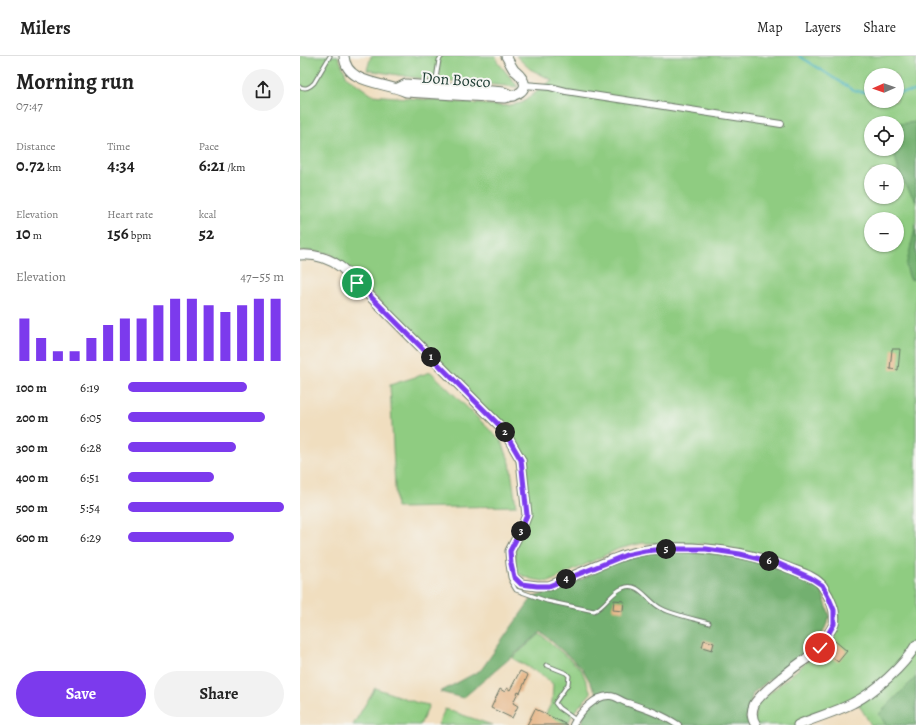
<!DOCTYPE html>
<meta charset="utf-8">
<style>
body{margin:0;font-family:Alegreya,serif;background:#f2f2f2;color:#222;height:100vh;display:flex;flex-direction:column;font-size:15px;white-space:nowrap}
*{box-sizing:border-box;margin:0}
p{font-size:13px;color:#767676}
.icon{flex:none;width:22px;height:22px;fill:none;stroke:currentColor;stroke-width:2;stroke-linecap:round;stroke-linejoin:round}
.map{position:relative;flex:1;overflow:hidden}
.side{display:flex;flex-direction:column;background:#fff;width:300px}
.side>*{flex:none}
.needle{width:26px;rotate:268deg}
.fabs{position:absolute;left:564px;top:12px;display:grid;gap:8px}
.fabs a{display:grid;place-items:center;width:40px;height:40px;border-radius:50%;background:#fff;box-shadow:0 1px 3px #0004;font-size:20px}
.pin{position:absolute;display:grid;place-items:center;width:34px;height:34px;color:#fff;margin:-17px;border:2px solid #fff;border-radius:50%;box-shadow:0 1px 4px #0007}
.km{position:absolute;width:20px;height:20px;margin:-10px;border-radius:50%;background:#222;color:#fff;font-size:11px;line-height:20px;text-align:center}
.round{display:grid;place-items:center;flex:none;width:42px;height:42px;border-radius:21px;background:#f2f2f2}
.headline{display:flex;align-items:center;justify-content:space-between;height:68px;padding:0 16px}
h1{font-size:22px;font-weight:600;line-height:30px}
.figures{display:grid;grid-template-columns:repeat(3,1fr);gap:6px;height:68px;padding:4px 16px}
.figures div{display:grid;align-content:center}
.figures b{font-size:17px;font-weight:600}
.figures small{font-size:11px;font-weight:400}
.figures p{font-size:11px}
.chart{height:112px;padding:8px 16px}
.chart p{display:flex;justify-content:space-between}
.chart svg{width:100%;height:72px;margin-top:4px;stroke:#7c3aed;stroke-width:6}
.cta{display:flex;gap:8px;margin-top:auto;padding:8px 16px}
.cta a{flex:1;height:46px;border-radius:24px;background:#7c3aed;color:#fff;font-size:16px;font-weight:600;line-height:46px;text-align:center}
.cta a+a{background:#f2f2f2;color:#222}
ul{padding:0 16px;list-style:none;font-size:13px}
li{display:grid;grid-template-columns:64px 48px 1fr;align-items:center;height:30px}
li i{height:10px;border-radius:5px;background:#7c3aed}
header{display:flex;align-items:center;gap:24px;box-sizing:border-box;height:56px;padding:0 20px;background:#fff;border-bottom:1px solid #e0e0e0}
header strong{font-size:19px}
nav{display:flex;gap:22px;margin-inline-start:auto;font-size:14px}
main{display:flex;flex:1;min-height:0}
.map>svg:first-child{display:block}
.green{fill:#8fcc81;stroke:#57845a;fill-rule:evenodd}
.forest{fill:#73b06f;stroke:#497652}
.lines{fill:none;stroke-linecap:round;stroke-linejoin:round}
.stream{stroke:#41b0bd;stroke-width:2}
.building{fill:#e6b687}
.lane-casing{stroke:#687565;stroke-width:5}
.street-casing{stroke:#687565;stroke-width:8}
.secondary-casing{stroke:#687565;stroke-width:11}
.lane{stroke:#fff;stroke-width:3}
.street{stroke:#fff;stroke-width:6}
.secondary{stroke:#fff;stroke-width:9}
.route-casing{stroke:#fff;stroke-width:8}
.route{stroke:#7c3aed;stroke-width:5}
.labels{text-anchor:middle;dominant-baseline:central;stroke-width:4;stroke-linejoin:round;paint-order:stroke}
.street-label{font-size:16px;fill:#1f3d34;stroke:#f6f6f2}
</style>
<header>
<strong>Milers</strong>
<nav><a>Map</a><a>Layers</a><a>Share</a></nav>
</header>
<main>
<section class="side">
<div class="headline"><div><h1>Morning run</h1><p>07:47</p></div><a class="round"><svg class="icon" aria-label="share" viewBox="0 0 24 24"><path d="M12 15V3M7 8l5-5 5 5M5 13v7h14v-7"/></svg></a></div>
<div class="figures">
<div><p>Distance</p><b>0.72<small> km</small></b></div>
<div><p>Time</p><b>4:34</b></div>
<div><p>Pace</p><b>6:21<small> /km</small></b></div>
</div>
<div class="figures">
<div><p>Elevation</p><b>10<small> m</small></b></div>
<div><p>Heart rate</p><b>156<small> bpm</small></b></div>
<div><p>kcal</p><b>52</b></div>
</div>
<div class="chart"><p><span>Elevation</span>47–55 m</p>
<svg viewBox="0 0 160 44" preserveAspectRatio="none"><path d="M5 44V18M15 44V30M25 44V38M35 44V38M45 44V30M55 44V22M65 44V18M75 44V18M85 44V10M95 44V6M105 44V6M115 44V10M125 44V14M135 44V10M145 44V6M155 44V6"/></svg>
</div>
<ul>
<li><b>100 m</b>6:19<i style="width:76%"></i></li>
<li><b>200 m</b>6:05<i style="width:88%"></i></li>
<li><b>300 m</b>6:28<i style="width:69%"></i></li>
<li><b>400 m</b>6:51<i style="width:55%"></i></li>
<li><b>500 m</b>5:54<i style="width:100%"></i></li>
<li><b>600 m</b>6:29<i style="width:68%"></i></li>
</ul>
<div class="cta"><a>Save</a><a>Share</a></div>
</section>
<div class="map">
<svg width="616" height="669" viewBox="0 0 616 669">
<rect width="100%" height="100%" fill="#f6f6f2"/>
<filter id="ink" filterUnits="userSpaceOnUse"><feTurbulence type="fractalNoise" baseFrequency=".025" numOctaves="2"/><feDisplacementMap in="SourceGraphic" scale="8" xChannelSelector="R" yChannelSelector="G"/><feConvolveMatrix kernelMatrix="1 2 1 2 8 2 1 2 1" color-interpolation-filters="sRGB"/></filter>
<filter id="wash" filterUnits="userSpaceOnUse"><feTurbulence type="fractalNoise" baseFrequency=".012" numOctaves="4" result="noise"/><feDisplacementMap in="SourceGraphic" scale="16" xChannelSelector="R" yChannelSelector="G"/><feGaussianBlur stdDeviation="0.9" result="paint"/><feColorMatrix in="noise" values="0 0 0 0 0 0 0 0 0 0 0 0 0 0 0 0 0 1.4 0 .05"/><feComposite in="paint" operator="in"/></filter>
<g filter="url(#wash)">
<rect width="100%" height="100%" fill="#f0debf"/>
<!-- green -->
<g class="green">
<path d="M0,0H38L47,21L72,39L204,50L222,47L252,24L230,13L216,0H616V669H571L556,644L498,669H454L456,649L525,590L538,561L527,529L468,500L406,488L342,487L318,493L249,526L231,523L215,516L216,481L227,447L221,404L203,372L47,212L31,198L11,195H0ZM571,19H597V45H571ZM571,67H597V93H571ZM571,115H597V141H571ZM571,163H597V189H571Z"/>
<path d="M71,0H196L197,5L218,31L117,22L67,14Z"/>
<path d="M131,316L202,386L210,407L216,450L96,452L90,329Z"/>
<path d="M240,578L281,613L291,637L274,656L267,669H240L252,646L253,628L242,619L212,602Z"/>
<path d="M75,632L118,647L129,649L120,669H53Z"/>
<path d="M145,653L192,669H138Z"/>
</g>
<!-- forest -->
<g class="forest">
<path d="M616,66V146L600,119L593,93H597V77L599,68Z"/>
<path d="M616,169V224L610,223L606,210Z"/>
<path d="M395,494L471,508L520,530L530,560L520,584L453,637L446,661L449,669H281L283,665V654L298,640L282,612L241,576L163,642L140,636L181,614L232,542L282,523L314,507L352,496Z"/>
<path d="M616,621V669H586L579,658Z"/>
</g>
<g class="lines">
<!-- stream -->
<g class="stream">
<path d="M499,0L553,34L563,36H571"/>
<path d="M597,37L616,35"/>
</g>
</g>
<g id="blocks">
<!-- building -->
<g class="building">
<path d="M592,293H600L598,314L590,313Z"/>
<path d="M314,544L324,545L323,555L313,554Z"/>
<path d="M404,584L414,587L412,594L402,591Z"/>
<path d="M535,585L547,595L538,606L526,596Z"/>
<path d="M220,615L228,619L220,637L218,636L213,647L218,650L212,662L191,652L200,633L205,636L207,632L210,634Z"/>
<path d="M235,653L242,656L267,669H227Z"/>
</g>
</g>
</g>
<g filter="url(#ink)">
<use href="#blocks" fill-opacity="0" stroke="#687565" stroke-width="1"/>
<g class="lines">
<!-- lane casing -->
<g class="lane-casing">
<g id="lane">
<path d="M135,29L139,4L142,0"/>
<path d="M0,31C6,33 9,32 14,27L30,0"/>
<path d="M213,522L211,526L216,534L247,545L294,555C306,550 311,536 323,532C338,525 347,544 359,551C370,558 395,563 409,567"/>
<path d="M246,609L266,617L269,620L268,628L255,647L259,652L276,664"/>
</g>
</g>
<!-- street casing -->
<g class="street-casing">
<g id="street">
<path d="M224,29L250,31L266,35L481,68"/>
<path d="M273,669C279,657 295,639 310,640C315,640 320,644 325,646C343,652 362,658 378,669"/>
</g>
</g>
<!-- secondary casing -->
<g class="secondary-casing">
<g id="secondary">
<path d="M44,0C46,29 86,26 106,36L204,42C214,40 232,35 221,21C219,18 216,16 214,14C211,10 209,5 206,0"/>
<path d="M98,32L106,28L204,36L213,40"/>
<path d="M0,199C16,198 29,202 42,212L203,373L221,404L227,459L221,474L210,495L211,508L213,521L221,528L237,530H249C274,520 299,508 325,499C369,485 444,493 486,511C498,516 516,520 523,531C530,541 537,556 534,568C532,573 529,577 526,581C524,585 523,589 520,592C516,596 510,599 506,603C495,610 458,639 454,649C451,656 452,663 456,669"/>
<path d="M498,669C516,661 536,656 553,647C575,636 604,610 616,589"/>
</g>
</g>
<!-- lane -->
<use href="#lane" class="lane"/>
<!-- street -->
<use href="#street" class="street"/>
<!-- secondary -->
<use href="#secondary" class="secondary"/>
</g>
</g>
<g class="lines" filter="url(#ink)">
<!-- route casing -->
<g class="route-casing">
<path id="route" d="M57,227L203,373L221,404L227,459L221,474L210,495L211,508L214,521L221,528L237,530H249L326,499L345,495L365,493H406L440,498L477,507L511,522L522,529L528,540L534,554V568L520,592"/>
</g>
<!-- route -->
<use href="#route" class="route"/>
</g>
<g class="labels">
<!-- street labels -->
<g class="street-label">
<text transform="translate(156 24) rotate(4)">Don Bosco</text>
</g>
</g>
</svg>
<div class="fabs">
<a><svg class="needle" viewBox="-14 -14 28 28"><path d="M0-13l5 13h-10z" fill="#e53935"/><path d="M0 13l5-13h-10z" fill="#767676"/></svg></a>
<a><svg class="icon" aria-label="locate" viewBox="0 0 24 24"><circle cx="12" cy="12" r="6"/><path d="M12 2v4M12 18v4M2 12h4M18 12h4"/></svg></a>
<a>+</a>
<a>−</a>
</div>
<div class="pin" style="left:57px;top:227px;background:#1e9e55"><svg class="icon" aria-label="arrive" viewBox="0 0 24 24"><path d="M6 21V4h12l-3 4 3 4H6"/></svg></div>
<div class="pin" style="left:520px;top:592px;background:#d93025"><svg class="icon" aria-label="check" viewBox="0 0 24 24"><path d="M5 12l5 5 9-10"/></svg></div>
<b class="km" style="left:131px;top:301px">1</b>
<b class="km" style="left:205px;top:376px">2</b>
<b class="km" style="left:221px;top:475px">3</b>
<b class="km" style="left:266px;top:523px">4</b>
<b class="km" style="left:366px;top:493px">5</b>
<b class="km" style="left:469px;top:505px">6</b>
</div>
</main>
